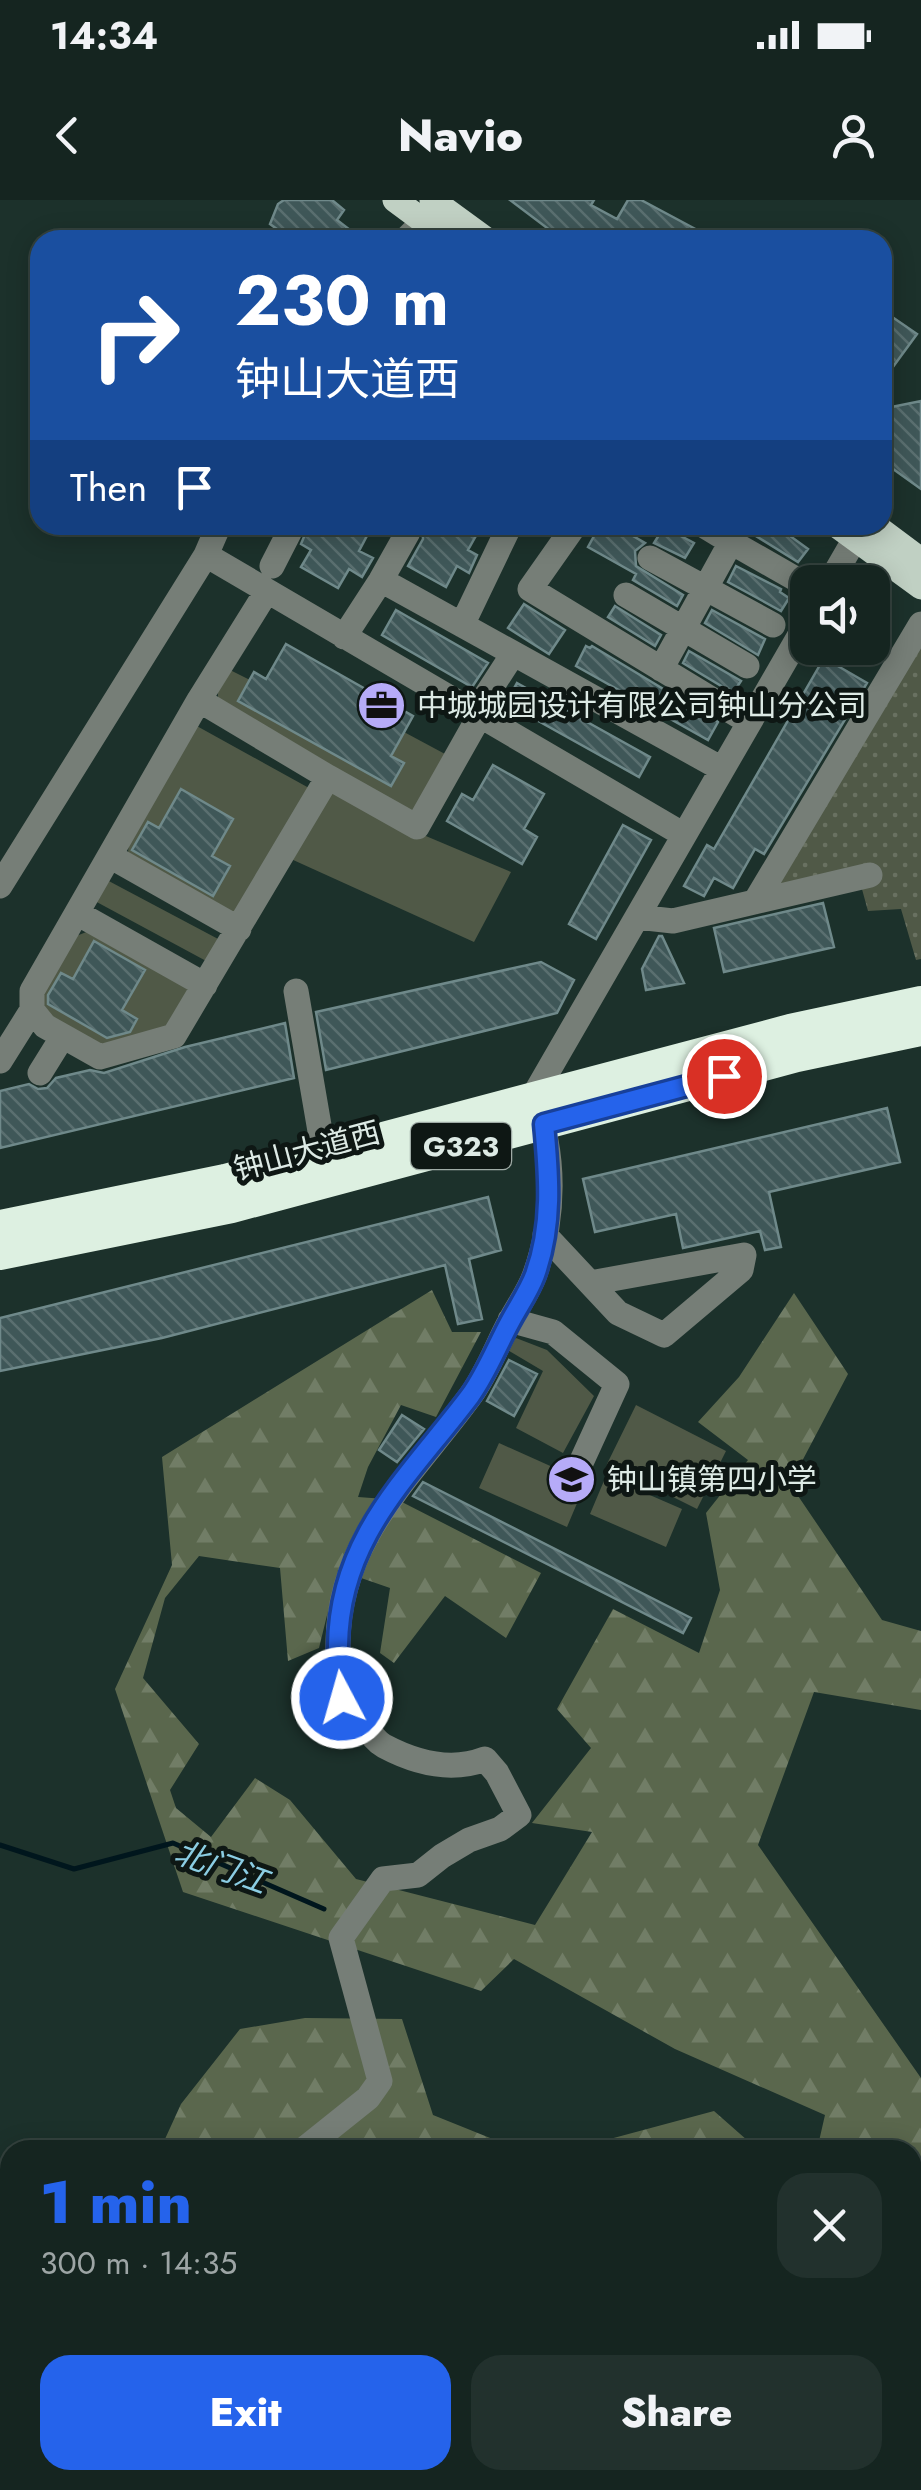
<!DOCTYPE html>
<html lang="en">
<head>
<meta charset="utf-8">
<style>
	body { margin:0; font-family:Jost,"Noto Sans SC",sans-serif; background:#22312d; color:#f1f3f6; height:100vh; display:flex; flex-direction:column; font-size:38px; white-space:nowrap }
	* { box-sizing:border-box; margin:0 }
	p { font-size:32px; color:#9da5a5 }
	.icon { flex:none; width:55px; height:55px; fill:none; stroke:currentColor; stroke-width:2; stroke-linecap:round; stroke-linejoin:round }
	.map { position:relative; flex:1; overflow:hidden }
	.drawer { position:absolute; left:0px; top:1940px; width:922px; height:350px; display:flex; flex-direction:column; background:#152520; border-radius:30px 30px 0 0; box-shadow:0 5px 25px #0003,0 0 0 2px #34423e }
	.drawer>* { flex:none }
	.top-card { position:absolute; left:30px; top:30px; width:862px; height:305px; border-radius:30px; box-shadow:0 5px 25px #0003,0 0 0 2px #34423e; background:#1a4fa0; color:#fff; overflow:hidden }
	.buttons { position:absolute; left:790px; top:365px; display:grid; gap:20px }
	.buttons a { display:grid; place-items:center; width:100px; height:100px; border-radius:20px; background:#152520; box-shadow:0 5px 25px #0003,0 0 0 2px #34423e; font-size:50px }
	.pin { position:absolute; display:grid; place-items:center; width:85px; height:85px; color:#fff; margin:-42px; border:5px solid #fff; border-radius:50%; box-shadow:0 2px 10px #0007 }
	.me { position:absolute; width:110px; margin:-55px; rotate:354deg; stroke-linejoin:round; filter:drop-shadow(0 0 8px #0008) }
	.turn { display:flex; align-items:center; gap:35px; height:210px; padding:0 40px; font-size:45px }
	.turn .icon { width:130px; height:130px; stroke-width:2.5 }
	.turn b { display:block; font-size:70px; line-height:85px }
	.then { display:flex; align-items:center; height:95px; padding:0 40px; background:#0003; gap:20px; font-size:38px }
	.round { display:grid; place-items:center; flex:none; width:105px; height:105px; border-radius:30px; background:#22312d }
	.summary { display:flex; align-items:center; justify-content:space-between; height:170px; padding:0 40px }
	h1 { font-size:60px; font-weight:800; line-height:75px; color:#2563eb }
	.action { display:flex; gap:20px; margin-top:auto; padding:20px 40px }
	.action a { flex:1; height:115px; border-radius:30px; background:#2563eb; color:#fff; font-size:40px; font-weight:800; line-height:115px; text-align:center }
	.action a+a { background:#22312d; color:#f1f3f6 }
	.status { display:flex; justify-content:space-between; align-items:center; height:70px; padding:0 50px; background:#152520; direction:ltr }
	.status svg { height:28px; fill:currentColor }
	header { display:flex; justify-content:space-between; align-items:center; height:130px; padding:0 40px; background:#152520; font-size:45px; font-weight:800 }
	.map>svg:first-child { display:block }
</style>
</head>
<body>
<div class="status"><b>14:34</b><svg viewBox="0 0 49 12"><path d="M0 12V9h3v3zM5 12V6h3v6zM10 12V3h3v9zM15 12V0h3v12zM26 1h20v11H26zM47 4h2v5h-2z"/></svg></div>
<header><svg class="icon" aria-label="back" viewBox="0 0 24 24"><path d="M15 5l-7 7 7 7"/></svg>Navio<svg class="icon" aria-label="person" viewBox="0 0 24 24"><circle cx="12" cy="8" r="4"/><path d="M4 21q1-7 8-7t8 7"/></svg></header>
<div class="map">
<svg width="921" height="2290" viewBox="0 0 921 2290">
	<defs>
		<pattern id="forest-firs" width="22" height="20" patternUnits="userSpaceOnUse" patternTransform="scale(2.5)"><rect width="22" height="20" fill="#5a674d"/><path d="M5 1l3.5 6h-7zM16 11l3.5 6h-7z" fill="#717d66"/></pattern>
		<pattern id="park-dots" width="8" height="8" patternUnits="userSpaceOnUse" patternTransform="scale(2.5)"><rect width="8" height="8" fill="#505947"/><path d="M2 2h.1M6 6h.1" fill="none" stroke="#697161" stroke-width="1.8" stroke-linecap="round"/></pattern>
		<pattern id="building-back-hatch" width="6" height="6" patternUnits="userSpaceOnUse" patternTransform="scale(2.5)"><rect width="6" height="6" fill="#3f5758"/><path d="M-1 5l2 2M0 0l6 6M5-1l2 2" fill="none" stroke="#5a6f70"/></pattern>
	</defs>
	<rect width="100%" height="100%" fill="#1c312b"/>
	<path fill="#505947" d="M230,470L250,480L391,586L404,563L382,551L404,532L445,554L413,615L218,502V486Z
		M195,525L309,588L234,717L128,653L129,639Z
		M332,584L414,631L511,672L474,742L291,659Z
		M105,679L220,740L208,762L93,700Z
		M89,731L196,790L170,834L102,852L45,816L37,797L71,738Z
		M516,1138L547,1150L594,1196L563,1253L516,1228L543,1171L504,1148Z
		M636,1205L726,1251L697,1309L607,1264Z
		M499,1243L586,1282L567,1327L479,1288Z
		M606,1276L682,1309L666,1347L590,1314Z"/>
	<path fill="url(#forest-firs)" d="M432,1090L452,1132H481L436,1217L401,1205L368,1267L358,1297L398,1300L541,1373L506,1438L445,1396L394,1463L380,1453L390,1388L338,1370L319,1448L288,1461L280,1368L199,1356L165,1398L143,1478L199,1544L170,1590L176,1608L211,1637L255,1578L290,1600L356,1679L535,1725L592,1632L532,1623L591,1548L557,1509L613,1409L699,1453L720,1390L706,1313L748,1260L698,1222L739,1177L794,1093L848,1174L790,1284L882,1420L921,1431V1510L814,1492L758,1645L921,1878V2290H881L880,2280H912V1950H817L825,1915L675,1849L514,1759L481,1791L183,1692L115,1489L172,1365L162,1257Z
		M305,1818L402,1819L433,1915L520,1950H160L181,1904L240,1829Z
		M714,1911L756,1948L569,1950Z
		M153,2280H561L562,2290H153Z"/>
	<path fill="url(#park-dots)" d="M921,439V759L916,760L901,709L868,711L857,671L775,692Z"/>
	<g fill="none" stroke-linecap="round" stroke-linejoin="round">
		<path stroke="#00161d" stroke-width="5" d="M0,1645L74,1669L173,1643L324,1709"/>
	</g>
	<path fill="url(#building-back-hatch)" stroke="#6f898a" stroke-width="2.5" d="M284,0H332L344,10L337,20L363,40H273L281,32L270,24L278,4Z
		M510,0H594L591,5L617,19L628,0H641L716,40H563Z
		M882,110L917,134L882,182Z
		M921,201V289L882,261V215L887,208Z
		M309,325H361L370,330L359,351L373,358L362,377L349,369L338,388L301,367L311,350L301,344Z
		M422,325H482L468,350L477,355L469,373L457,366L446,387L408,366L423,339Z
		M591,325H614L645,343L635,351L636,366L683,395L677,406L633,380L636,374L588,347L594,336L589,333Z
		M738,325H775L808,349L798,362Z
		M664,327L694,343L685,358L654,343Z
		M736,366L781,389L780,392L789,398L781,411L728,382Z
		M524,404L565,430L549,454L508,428Z
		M615,406L661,435L655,446L608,417Z
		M396,410L488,463L472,487L382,435Z
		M712,410L765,439L758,455L705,423Z
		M286,444L413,516L391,556L404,563L391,586L238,501L254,472L266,479Z
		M586,446L590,448L592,446L718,522L708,540L576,466Z
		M689,451L741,481L733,493L683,463Z
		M824,458L867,483L764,654L755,649L733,688L714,678L704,696L684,686L707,645L714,649Z
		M517,483L650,557L639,577L506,503Z
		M493,565L544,594L524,629L537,637L522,664L447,621L462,594L473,600Z
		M181,589L233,619L212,656L230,666L213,696L132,650L148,622L159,628Z
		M623,625L651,640L596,739L569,724Z
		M823,703L834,747L724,772L714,728Z
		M659,736H662L684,783L646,790L642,769Z
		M94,741L145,770L122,810L137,819L130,832L107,838L48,804V795L61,773L73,779Z
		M541,762L574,780L557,813L326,870L316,812Z
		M285,823L294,878L0,948V891L29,884L38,889L47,888L56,878L90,870L104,873L185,847Z
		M887,908L900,962L769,992L781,1047L765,1050L760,1031L683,1048L676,1014L595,1032L583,979Z
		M488,997L501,1050L469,1059L482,1119L458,1124L445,1065L162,1138L0,1171V1118Z
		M509,1160L537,1174L514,1216L487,1201Z
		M402,1215L424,1229L397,1262L379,1250Z
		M423,1282L691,1418L683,1433L413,1296Z"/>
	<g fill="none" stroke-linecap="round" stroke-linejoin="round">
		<path stroke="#767e77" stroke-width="25" d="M405,40L436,9
			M396,325L408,332L381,380L722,569
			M575,325L530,389L749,522
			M703,325L731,342
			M206,355L684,635
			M650,358L773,425
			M272,366L293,325
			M830,382L863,325
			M626,395L747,466
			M462,425L510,325
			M344,437L381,380
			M661,469L731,342L808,386
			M199,500L328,577L174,836L100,857L45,826L32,810V791L199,500L267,391
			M474,514L513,454
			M328,577L417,627L479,517
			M110,656L239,729
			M0,686L206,355L219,325
			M755,702L921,424
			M77,713L205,785
			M637,717L673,721L870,675
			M296,791L327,972
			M0,861L32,810
			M40,873L63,836
			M545,1035L618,1113L664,1135L741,1070L744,1055L590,1083
			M510,1120L553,1132L617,1184L579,1267
			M303,1950L368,1898L380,1881L341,1738L383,1679L418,1675L442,1656L469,1640L500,1629L519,1615L497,1573L485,1559C451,1572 416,1563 384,1546C373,1540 368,1528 360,1518C334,1486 337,1482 338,1442C339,1337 414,1274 471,1195C487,1173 497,1145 510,1121C518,1106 529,1091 535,1074C555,1018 556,952 533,897L808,421
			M201,2280L202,2290"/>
		<path stroke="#c0d0c3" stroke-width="25" d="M395,0L449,40
			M432,0L487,40
			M836,325L921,387
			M874,325L921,360"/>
		<path stroke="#ddf0e1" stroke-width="30" d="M0,1025L225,979L790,829L921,801
			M0,1055L232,1008L797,857L921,831"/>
	</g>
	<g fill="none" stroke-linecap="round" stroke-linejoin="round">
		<defs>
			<path id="route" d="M342,1498C337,1480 337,1464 338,1446C339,1337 409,1277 470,1196C486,1174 497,1146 510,1122C518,1107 529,1091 535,1075C553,1025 549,976 544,924L724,876"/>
		</defs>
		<use href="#route" stroke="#184099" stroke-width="25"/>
		<use href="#route" stroke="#2563eb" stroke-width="18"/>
	</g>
	<defs>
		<symbol id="office-disc" viewBox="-11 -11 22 22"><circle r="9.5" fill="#b6abf8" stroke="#0e1714"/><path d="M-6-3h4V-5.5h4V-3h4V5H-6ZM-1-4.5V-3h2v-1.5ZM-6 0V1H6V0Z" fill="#111"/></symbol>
		<symbol id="school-disc" viewBox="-11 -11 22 22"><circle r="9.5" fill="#b6abf8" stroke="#0e1714"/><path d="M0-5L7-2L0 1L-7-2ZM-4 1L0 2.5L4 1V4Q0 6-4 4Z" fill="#111"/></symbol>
	</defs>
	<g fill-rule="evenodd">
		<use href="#office-disc" x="354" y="478" width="55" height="55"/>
		<use href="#school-disc" x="544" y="1252" width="55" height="55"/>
	</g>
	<g text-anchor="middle" stroke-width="10" stroke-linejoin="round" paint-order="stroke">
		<rect fill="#0e1714" stroke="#9faba6" stroke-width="2.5" x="411" y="923" width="100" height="46" rx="8"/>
		<g font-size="28" font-weight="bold" fill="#ddeae5">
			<text x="461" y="956">G323</text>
		</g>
		<g font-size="30" fill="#ddeae5" stroke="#0e1714" text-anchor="start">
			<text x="417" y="516">中城城园设计有限公司钟山分公司</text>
			<text x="607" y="1290">钟山镇第四小学</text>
		</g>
		<g font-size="30" fill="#ddeae5" stroke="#0e1714">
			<text transform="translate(307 951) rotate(-15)" y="10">钟山大道西</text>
		</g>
		<g font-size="32" font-style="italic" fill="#8bcde3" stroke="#0e1714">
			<text transform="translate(221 1667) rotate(20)" y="11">北门江</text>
		</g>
	</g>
</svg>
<div class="buttons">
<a><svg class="icon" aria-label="sound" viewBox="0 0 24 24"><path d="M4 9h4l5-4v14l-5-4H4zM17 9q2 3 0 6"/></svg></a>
</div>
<div class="pin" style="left:724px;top:876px;background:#d93025"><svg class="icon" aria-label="arrive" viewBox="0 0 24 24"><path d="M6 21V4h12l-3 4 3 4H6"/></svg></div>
<svg class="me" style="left:342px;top:1498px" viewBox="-20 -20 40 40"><circle r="17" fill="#2563eb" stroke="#fff" stroke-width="3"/><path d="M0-11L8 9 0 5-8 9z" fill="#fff"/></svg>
<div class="top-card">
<div class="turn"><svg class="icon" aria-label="right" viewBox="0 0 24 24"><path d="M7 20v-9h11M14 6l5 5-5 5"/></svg><div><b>230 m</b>钟山大道西</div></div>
<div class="then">Then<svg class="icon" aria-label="arrive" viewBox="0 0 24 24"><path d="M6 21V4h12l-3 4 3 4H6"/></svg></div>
</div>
<section class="drawer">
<div class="summary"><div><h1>1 min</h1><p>300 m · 14:35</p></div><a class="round"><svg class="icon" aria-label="close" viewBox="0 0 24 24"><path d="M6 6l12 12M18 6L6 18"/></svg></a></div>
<div class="action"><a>Exit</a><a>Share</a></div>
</section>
</div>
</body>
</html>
